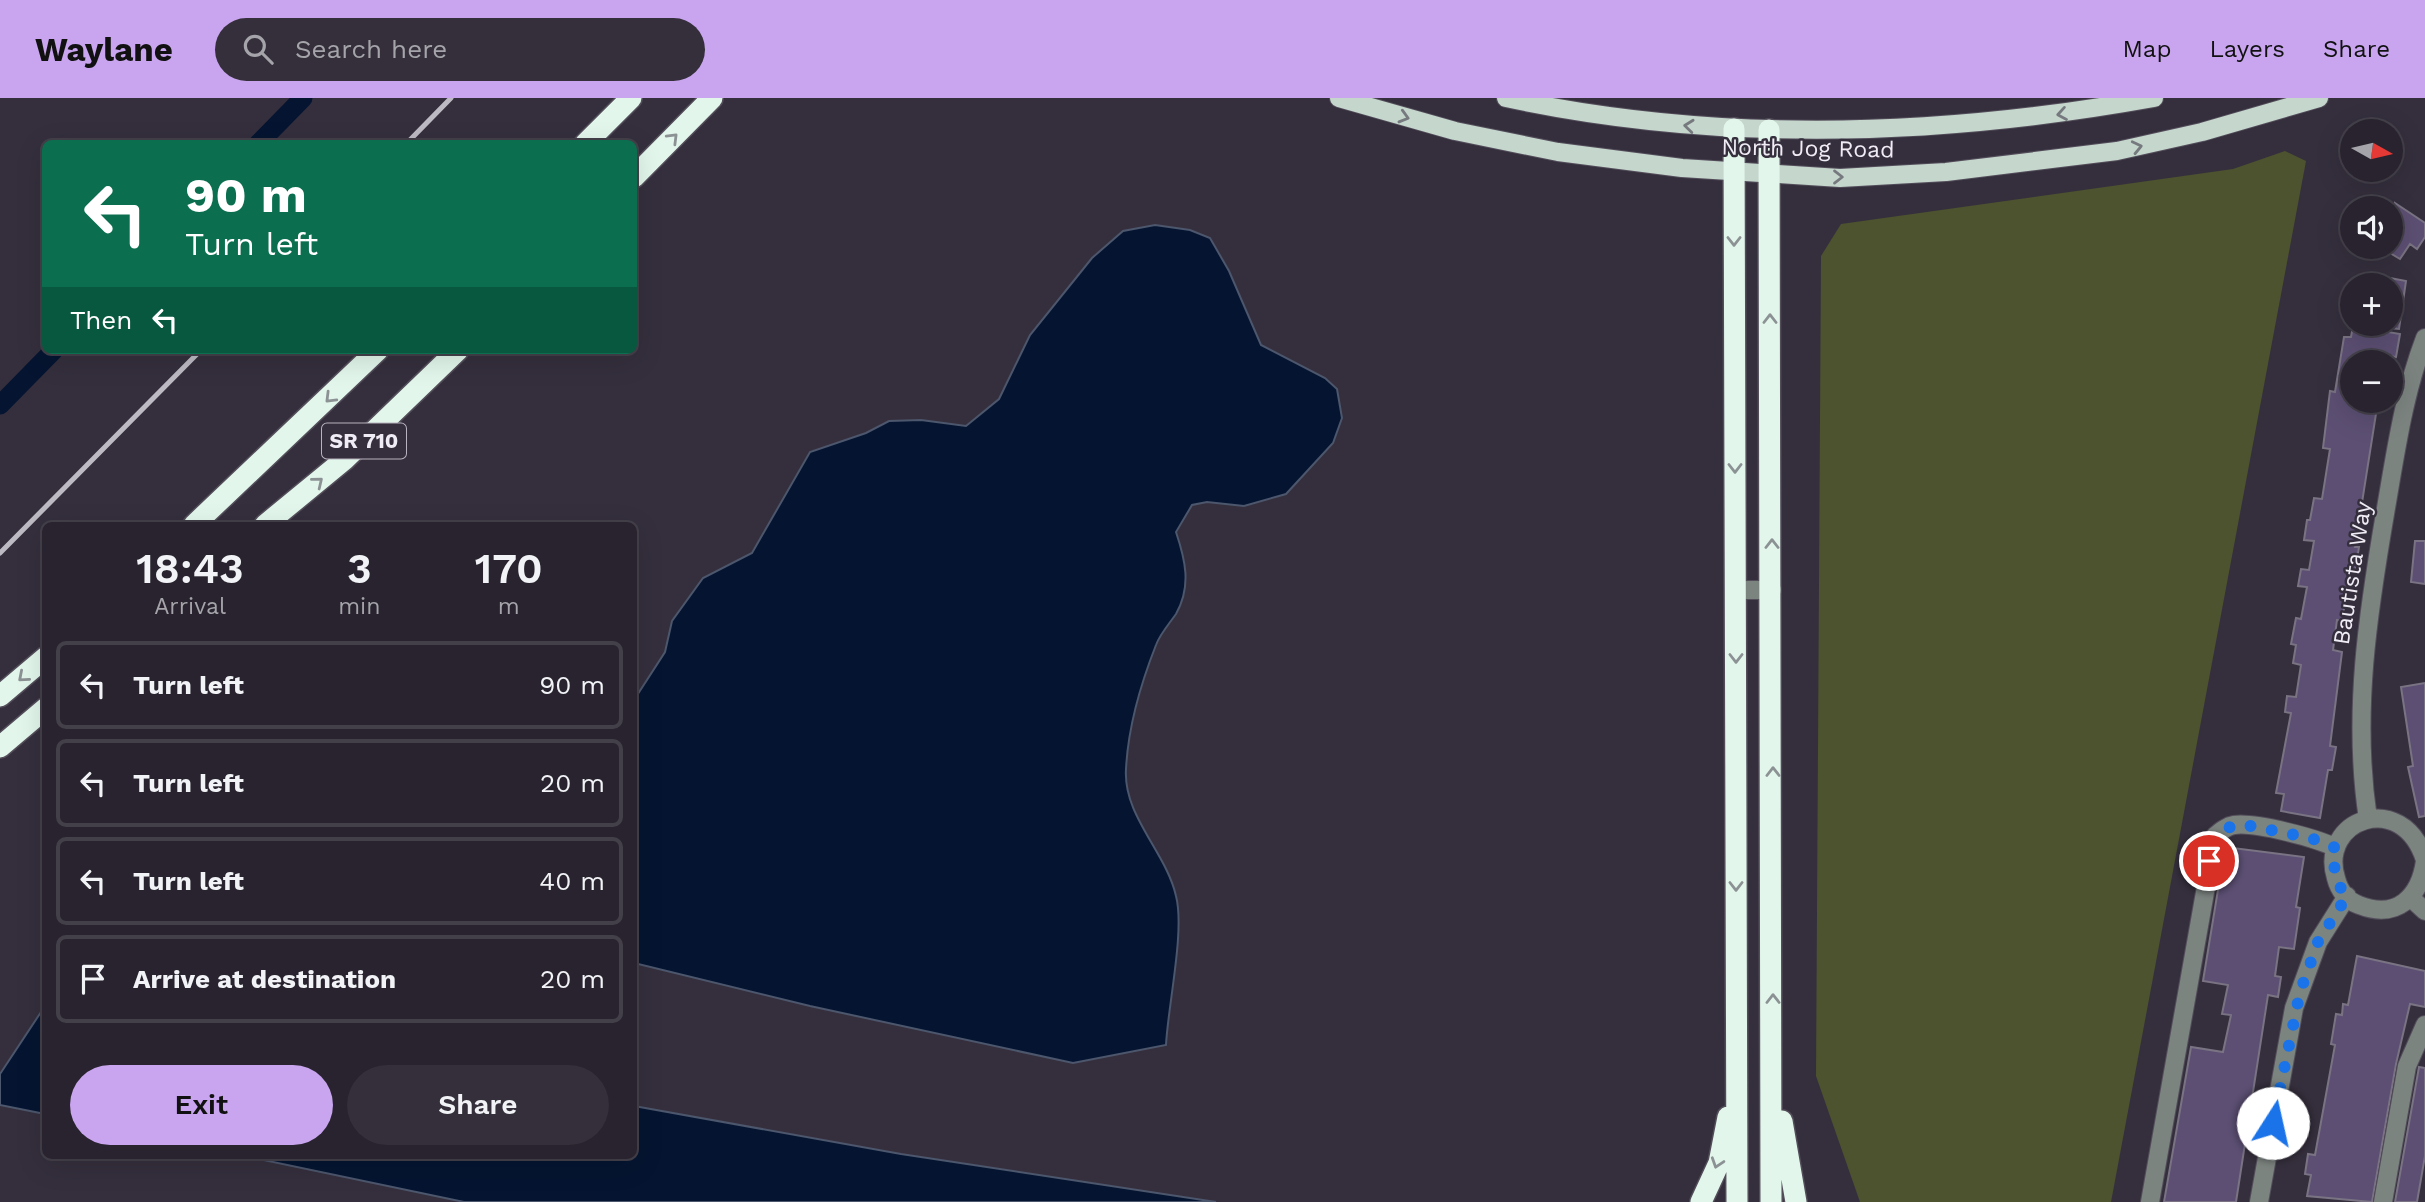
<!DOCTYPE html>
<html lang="en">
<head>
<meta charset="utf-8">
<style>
	body { margin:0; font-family:"Work Sans",sans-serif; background:#342f3a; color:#f1f3f6; height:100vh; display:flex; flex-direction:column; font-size:26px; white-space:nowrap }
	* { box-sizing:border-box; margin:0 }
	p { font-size:23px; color:#a5a4aa }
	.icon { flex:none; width:38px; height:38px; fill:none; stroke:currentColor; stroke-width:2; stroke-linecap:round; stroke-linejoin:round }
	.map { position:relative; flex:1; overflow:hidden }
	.sheet { position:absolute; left:42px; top:424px; width:595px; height:637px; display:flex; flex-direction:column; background:#28232e; border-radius:10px; box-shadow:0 7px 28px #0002,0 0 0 2px #44404a }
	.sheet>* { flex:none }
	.hud { position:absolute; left:42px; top:42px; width:595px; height:214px; border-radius:10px; box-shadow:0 7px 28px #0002,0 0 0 2px #44404a; background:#0b6e4f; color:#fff; overflow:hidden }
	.needle { width:46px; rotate:98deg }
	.controls { position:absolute; left:2340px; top:21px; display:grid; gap:14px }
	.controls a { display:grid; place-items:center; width:63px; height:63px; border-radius:50%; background:#28232e; box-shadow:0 7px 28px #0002,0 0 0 2px #44404a; font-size:35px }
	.pin { position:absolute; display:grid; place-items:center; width:60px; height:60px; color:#fff; margin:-30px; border:4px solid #fff; border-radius:50%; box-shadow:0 2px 7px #0007 }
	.me { position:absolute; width:77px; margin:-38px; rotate:10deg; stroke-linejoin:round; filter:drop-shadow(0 0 5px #0008) }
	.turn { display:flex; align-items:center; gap:24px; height:147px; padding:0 28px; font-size:32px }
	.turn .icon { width:91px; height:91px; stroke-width:2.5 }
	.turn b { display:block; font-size:49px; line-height:60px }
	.then { display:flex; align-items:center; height:66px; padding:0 28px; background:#0003; gap:14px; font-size:26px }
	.eta { display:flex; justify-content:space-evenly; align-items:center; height:119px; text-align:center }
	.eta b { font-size:42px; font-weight:600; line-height:49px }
	.action { display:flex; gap:14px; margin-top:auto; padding:14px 28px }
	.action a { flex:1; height:80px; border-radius:42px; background:#c8a5ee; color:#111; font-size:28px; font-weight:600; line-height:80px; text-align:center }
	.action a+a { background:#342f3a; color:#f1f3f6 }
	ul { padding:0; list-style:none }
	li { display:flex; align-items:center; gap:21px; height:88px; margin:0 14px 10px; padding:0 14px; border:4px solid #44404a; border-radius:10px }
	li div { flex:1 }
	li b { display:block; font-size:26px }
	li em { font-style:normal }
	header { display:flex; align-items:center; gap:42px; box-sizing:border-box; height:98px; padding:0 35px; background:#c8a5ee; color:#111 }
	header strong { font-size:33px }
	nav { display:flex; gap:38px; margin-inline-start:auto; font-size:24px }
	.search { width:490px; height:63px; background:#342f3a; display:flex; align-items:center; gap:18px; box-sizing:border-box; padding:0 24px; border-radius:38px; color:#a5a4aa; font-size:26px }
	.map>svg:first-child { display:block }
</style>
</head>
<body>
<header>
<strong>Waylane</strong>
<div class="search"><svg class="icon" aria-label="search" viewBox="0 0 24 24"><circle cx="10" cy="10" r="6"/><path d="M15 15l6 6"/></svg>Search here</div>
<nav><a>Map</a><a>Layers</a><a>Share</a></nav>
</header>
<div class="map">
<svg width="2425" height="1104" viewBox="0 0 2425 1104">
	<rect width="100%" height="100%" fill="#352f3d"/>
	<path fill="#4d532f" d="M2285,53L2306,63L2111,1104H1860L1816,978L1821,158L1841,126L2233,71Z"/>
	<path fill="#051531" stroke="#4c566c" stroke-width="2" d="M1155,127L1190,132L1210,140L1229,173L1261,247L1325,280L1337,291L1342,320L1333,345L1286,396L1244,408L1207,404L1192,407L1176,434C1185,461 1192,488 1176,516C1169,526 1160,536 1156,547C1141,585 1128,631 1126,671C1123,718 1166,754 1176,798C1185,833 1168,907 1166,947L1073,965L810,908L634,865V602L665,554L672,523L703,480L752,455L810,354L866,335L889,323L921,322L966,328L999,301L1030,237L1092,160L1123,133Z
		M45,908V1016L0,1007V976Z
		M634,1008L901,1056L1216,1104H464L240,1057H634Z"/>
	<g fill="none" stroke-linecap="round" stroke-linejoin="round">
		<path stroke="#051531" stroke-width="19" d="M258,46L303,0
			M0,307L54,252"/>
	</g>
	<path fill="#5c4f73" stroke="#797383" stroke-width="2" d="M2395,105L2425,125V139L2417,151L2410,146L2400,161L2390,155V114L2395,117Z
		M2390,180L2406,183L2399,231L2390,230Z
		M2353,228L2400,236L2396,259L2389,258L2388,264H2352V303H2378L2355,449H2359L2355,474L2350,473L2342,523L2337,522L2333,552L2342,554L2330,648L2336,649L2332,672H2328L2320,720L2281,713L2284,696L2276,695L2291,615L2285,614L2287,598L2296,599L2301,567L2293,565L2296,547L2291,546L2296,520L2301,521L2307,489L2298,488L2301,471L2309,472L2314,443L2304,442L2307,422H2310L2314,400L2322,401L2330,351L2323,350L2330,293L2335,294L2344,239H2351Z
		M2415,443H2425V486L2411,484Z
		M2425,585V718L2419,719L2408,669L2413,668L2401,589Z
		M2225,749L2304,759L2296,809L2300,810L2294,851L2279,849L2275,878L2281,879L2278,899L2268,897L2236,1104H2164L2191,949L2223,954L2231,917L2222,916L2228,887L2203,883Z
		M2357,858L2425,873V909L2410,906L2396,966L2372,1104L2307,1098L2311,1077L2305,1076L2308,1056L2315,1057L2335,947L2331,946L2336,916L2342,917L2343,906L2348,907Z
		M2419,969L2425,970V1058L2417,1104H2395Z"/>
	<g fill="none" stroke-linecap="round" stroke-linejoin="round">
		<defs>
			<path id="minor" d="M1736,492H1772
				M2368,721C2352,616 2368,514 2386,410C2396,352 2404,295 2425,240
				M2425,762C2402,690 2318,722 2336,780C2339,792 2347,803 2359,807C2397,822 2420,799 2425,763
				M2411,800L2425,813
				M2150,1104L2215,738C2221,733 2227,728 2234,727C2255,724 2317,740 2336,750
				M2259,1104L2294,910L2318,844L2347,798
				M2383,1104L2407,968L2425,927"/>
			<path id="major" d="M1339,0L1455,33L1558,54L1682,70L1840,80L1946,74L2117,53L2202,34L2319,0
				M1506,0C1721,46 1938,39 2154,0"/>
			<path id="highway" d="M1734,31L1737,1104
				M1769,32L1771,1104
				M585,46L631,0
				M634,79L712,0
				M194,427L378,252
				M265,427L344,362L458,252
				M0,598L46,559
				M0,649L46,610
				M1782,1023L1796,1104
				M1701,1104L1719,1065L1728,1019"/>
		</defs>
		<use href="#minor" stroke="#534d5a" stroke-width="20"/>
		<use href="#major" stroke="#534d5a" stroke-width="20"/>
		<use href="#highway" stroke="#534d5a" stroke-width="24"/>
		<use href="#minor" stroke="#7c8480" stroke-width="18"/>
		<use href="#major" stroke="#c5d6cd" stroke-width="18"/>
		<use href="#highway" stroke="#e2f6eb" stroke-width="21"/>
		<path stroke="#bebac4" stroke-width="5" d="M406,46L451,0
			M0,455L201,252"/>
	</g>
	<defs><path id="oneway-chevron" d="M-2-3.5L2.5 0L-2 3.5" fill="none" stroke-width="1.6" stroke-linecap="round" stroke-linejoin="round" transform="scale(1.75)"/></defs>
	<g stroke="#767a7e">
		<use href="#oneway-chevron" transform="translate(2062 16) rotate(170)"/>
		<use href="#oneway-chevron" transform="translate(1404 19) rotate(16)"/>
		<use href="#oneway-chevron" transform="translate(1689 28) rotate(-174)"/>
		<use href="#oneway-chevron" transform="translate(2137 49) rotate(-13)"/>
		<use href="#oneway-chevron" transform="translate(1838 79)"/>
	</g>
	<g stroke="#8c9294">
		<use href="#oneway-chevron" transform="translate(673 40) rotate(-45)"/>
		<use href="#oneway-chevron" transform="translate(1734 143) rotate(90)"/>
		<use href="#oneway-chevron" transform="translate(1770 221) rotate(-90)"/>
		<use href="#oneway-chevron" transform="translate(330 300) rotate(135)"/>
		<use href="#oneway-chevron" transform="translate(1735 370) rotate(90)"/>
		<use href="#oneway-chevron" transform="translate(318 384) rotate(-39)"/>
		<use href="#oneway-chevron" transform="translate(1772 446) rotate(-90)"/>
		<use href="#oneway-chevron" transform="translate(1736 560) rotate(90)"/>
		<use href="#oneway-chevron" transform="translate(23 579) rotate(139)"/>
		<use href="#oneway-chevron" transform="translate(1773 674) rotate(-90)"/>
		<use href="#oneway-chevron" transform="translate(1736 788) rotate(90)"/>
		<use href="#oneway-chevron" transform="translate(1773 901) rotate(-90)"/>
		<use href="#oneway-chevron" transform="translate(1717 1065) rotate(108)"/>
	</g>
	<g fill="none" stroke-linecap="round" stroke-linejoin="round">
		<path stroke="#1a73e8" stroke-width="12" stroke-dasharray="0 21.6" d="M2209,763L2215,737L2234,727H2245L2311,740L2336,750C2333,769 2333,783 2347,798L2318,844L2300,894L2273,1025"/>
	</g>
	<g text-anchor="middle" stroke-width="5" stroke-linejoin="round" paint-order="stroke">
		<rect fill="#352f3d" stroke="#b8b3be" stroke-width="2" x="322" y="325.5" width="84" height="35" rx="5"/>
		<g font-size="21" font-weight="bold" fill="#f0ecf5">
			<text x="364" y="350">SR 710</text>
		</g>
		<g font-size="23" fill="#f0ecf5" stroke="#352f3d">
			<text transform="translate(1808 50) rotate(1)" y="8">North Jog Road</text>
			<text transform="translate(2352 475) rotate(-81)" y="8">Bautista Way</text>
		</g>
	</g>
</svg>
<div class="controls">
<a><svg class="needle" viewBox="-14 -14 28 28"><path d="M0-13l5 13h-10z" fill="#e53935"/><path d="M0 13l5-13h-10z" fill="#a5a4aa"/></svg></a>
<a><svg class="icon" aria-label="sound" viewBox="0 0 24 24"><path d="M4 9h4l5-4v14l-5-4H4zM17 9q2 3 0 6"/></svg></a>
<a>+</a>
<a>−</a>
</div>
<div class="pin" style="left:2209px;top:763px;background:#d93025"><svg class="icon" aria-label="arrive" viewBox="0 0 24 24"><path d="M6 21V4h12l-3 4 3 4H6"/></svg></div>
<svg class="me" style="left:2273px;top:1025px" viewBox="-20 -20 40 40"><circle r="19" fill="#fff"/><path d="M0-13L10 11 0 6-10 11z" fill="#1a73e8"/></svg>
<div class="hud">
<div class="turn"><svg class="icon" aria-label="left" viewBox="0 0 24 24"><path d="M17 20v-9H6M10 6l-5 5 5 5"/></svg><div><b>90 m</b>Turn left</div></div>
<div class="then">Then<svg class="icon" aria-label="left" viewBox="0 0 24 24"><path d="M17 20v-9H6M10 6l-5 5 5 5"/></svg></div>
</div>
<section class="sheet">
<div class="eta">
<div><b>18:43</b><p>Arrival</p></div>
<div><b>3</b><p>min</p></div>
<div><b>170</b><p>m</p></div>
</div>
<ul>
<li><svg class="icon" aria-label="left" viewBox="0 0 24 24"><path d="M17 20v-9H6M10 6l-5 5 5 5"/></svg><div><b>Turn left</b></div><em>90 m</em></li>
<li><svg class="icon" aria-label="left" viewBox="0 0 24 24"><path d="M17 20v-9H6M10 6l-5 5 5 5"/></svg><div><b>Turn left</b></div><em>20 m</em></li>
<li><svg class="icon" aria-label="left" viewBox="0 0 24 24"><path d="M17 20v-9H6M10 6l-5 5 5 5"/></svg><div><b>Turn left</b></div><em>40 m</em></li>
<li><svg class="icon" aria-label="arrive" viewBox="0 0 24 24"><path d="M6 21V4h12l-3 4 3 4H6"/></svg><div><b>Arrive at destination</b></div><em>20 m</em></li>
</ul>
<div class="action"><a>Exit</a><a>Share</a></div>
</section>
</div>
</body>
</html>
